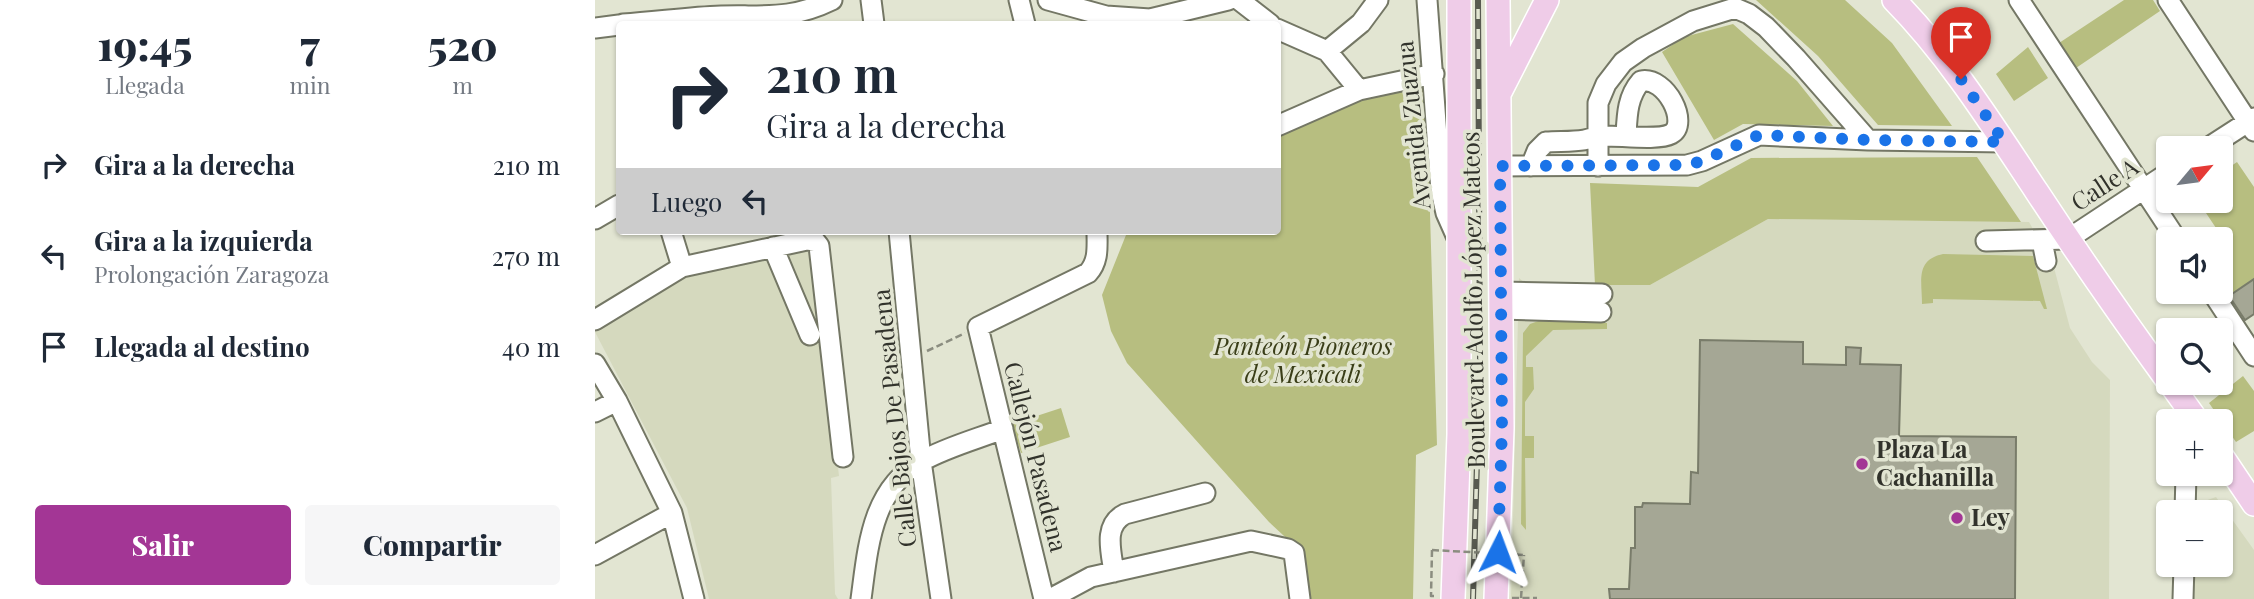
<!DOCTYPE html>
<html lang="es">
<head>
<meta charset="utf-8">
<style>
	body { margin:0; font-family:"Playfair Display",serif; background:#f6f6f7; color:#1f2937; height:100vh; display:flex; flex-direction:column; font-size:26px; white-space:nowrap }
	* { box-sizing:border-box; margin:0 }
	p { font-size:23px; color:#747a83 }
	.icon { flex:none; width:38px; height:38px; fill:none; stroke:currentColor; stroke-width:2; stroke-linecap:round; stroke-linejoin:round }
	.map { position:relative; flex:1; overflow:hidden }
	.panel { display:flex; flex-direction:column; background:#fff; width:595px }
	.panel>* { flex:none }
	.top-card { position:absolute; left:21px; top:21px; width:665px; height:214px; border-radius:7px; box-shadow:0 2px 5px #0004; background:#fff; color:#1f2937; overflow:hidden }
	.needle { width:46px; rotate:61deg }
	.buttons { position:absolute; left:1561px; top:136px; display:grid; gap:14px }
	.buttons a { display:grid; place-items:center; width:77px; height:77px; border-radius:7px; background:#fff; box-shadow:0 2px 5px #0004; font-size:35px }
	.pin { position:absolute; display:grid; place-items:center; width:60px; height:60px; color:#fff; margin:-72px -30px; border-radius:50% 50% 50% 0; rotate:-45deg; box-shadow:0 0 7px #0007 }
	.pin .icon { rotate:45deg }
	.me { position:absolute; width:77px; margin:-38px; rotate:3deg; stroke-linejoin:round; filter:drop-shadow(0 0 5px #0008) }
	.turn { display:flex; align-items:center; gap:24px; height:147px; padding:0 35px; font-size:32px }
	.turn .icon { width:91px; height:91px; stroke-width:2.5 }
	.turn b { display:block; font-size:49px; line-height:60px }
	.then { display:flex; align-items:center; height:66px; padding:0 35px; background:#0003; gap:14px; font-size:26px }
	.eta { display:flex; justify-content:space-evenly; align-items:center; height:119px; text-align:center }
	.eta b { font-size:42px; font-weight:800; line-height:49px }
	.cta { display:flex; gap:14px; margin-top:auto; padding:14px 35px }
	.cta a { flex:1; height:80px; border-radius:7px; background:#a33695; color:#fff; font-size:28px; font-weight:800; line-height:80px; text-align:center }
	.cta a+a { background:#f6f6f7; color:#1f2937 }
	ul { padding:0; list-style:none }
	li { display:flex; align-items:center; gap:21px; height:91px; padding:0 35px }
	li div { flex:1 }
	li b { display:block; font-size:26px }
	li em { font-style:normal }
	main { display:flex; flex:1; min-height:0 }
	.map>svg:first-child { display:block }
</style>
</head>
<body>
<main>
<section class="panel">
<div class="eta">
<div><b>19:45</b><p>Llegada</p></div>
<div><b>7</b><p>min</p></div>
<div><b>520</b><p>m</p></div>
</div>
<ul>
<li><svg class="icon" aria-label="right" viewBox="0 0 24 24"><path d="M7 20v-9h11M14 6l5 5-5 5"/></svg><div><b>Gira a la derecha</b></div><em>210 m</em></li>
<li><svg class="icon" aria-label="left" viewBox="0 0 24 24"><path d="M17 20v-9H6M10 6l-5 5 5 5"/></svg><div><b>Gira a la izquierda</b><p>Prolongación Zaragoza</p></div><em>270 m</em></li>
<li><svg class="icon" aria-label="arrive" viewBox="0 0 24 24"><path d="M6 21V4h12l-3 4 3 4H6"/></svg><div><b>Llegada al destino</b></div><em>40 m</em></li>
</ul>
<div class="cta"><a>Salir</a><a>Compartir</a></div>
</section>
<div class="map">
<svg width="1659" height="599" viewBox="0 0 1659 599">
	<rect width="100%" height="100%" fill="#e2e5d2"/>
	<path fill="#d5d9be" d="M1173,219L1434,222L1458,264L1475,328L1497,362L1515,380L1514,599H916L924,278L931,284L1055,285Z
		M218,247L244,476L236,478L240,594L243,599H114L92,508L0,332L89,278Z
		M1621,497L1659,550V599H1599L1600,565H1626V513H1601V504Z"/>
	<path fill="#b7be80" d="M1161,0H1250L1297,43L1357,126L1283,125L1223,56Z
		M1529,0H1558L1565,11L1481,68L1464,43Z
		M1138,24L1202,81L1238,126L1148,124L1119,140L1067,52L1089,37Z
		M1433,47L1453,78L1419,101L1401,74Z
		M826,81L830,86L832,114L842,445L821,455L818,599H709L702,548L674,522L532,363L516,331L507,295L531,235L530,231H682L683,130L764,94Z
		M1382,157L1426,222L1173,219L1055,285H1000L995,183L1103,187L1156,158Z
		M1642,162L1659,187V279L1632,297L1626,288V240H1610L1623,231L1603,201H1626V173Z
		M1348,254L1438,256L1452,309H1449L1445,301L1338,299V303L1327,304C1327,281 1320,260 1348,254Z
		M949,319L1012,323V329L958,330L931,356V367H938L939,389L930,402V436H939V458H930L931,530L926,524L928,333L935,324Z
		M1648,376L1659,391V431L1641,442L1614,403Z
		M466,408L475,437L426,453L417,424Z"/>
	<path fill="#a5a795" stroke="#797c6a" stroke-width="2" d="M1659,279V314L1650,320L1634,296Z
		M1105,340L1208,342V364L1251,365V347L1266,348L1265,364L1306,365L1304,436L1421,437L1420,599H1015L1014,589H1034L1036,548H1040V507H1047L1048,503L1095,504L1096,472L1103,473Z"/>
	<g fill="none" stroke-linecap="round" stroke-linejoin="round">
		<defs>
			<path id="minor" d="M276,0L279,24
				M424,0L430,24
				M453,0L511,16L555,19L633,0
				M644,0L675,24
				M832,0L846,191L851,213L863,240
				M1424,0L1582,240
				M1573,0L1659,131
				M28,24C61,22 94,17 126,16C170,15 196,20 237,0
				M0,28L24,25
				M682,29L732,51L764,90
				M732,51L766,23L783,0
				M682,126L764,90L839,74
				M1611,149L1659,118
				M905,166L1092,165L1107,161L1164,135L1273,140L1409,142
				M936,166L942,151L951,142C963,141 977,142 989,140C995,139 1000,137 1005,136C1022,135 1063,141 1076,134C1095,124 1071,76 1046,81C1032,97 1032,116 1031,136
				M1003,166V103L1011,84L1028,62L1048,48L1098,21L1140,8L1154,14L1171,27L1201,58L1273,140
				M0,219L24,205
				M76,231L87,267
				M304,231L326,461L346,599
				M1391,241L1473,239L1573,173
				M1447,241L1451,261
				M178,247L215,335
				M906,292L1007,294
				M1617,292L1659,356
				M906,309L1006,312
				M0,320L87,267L212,240L220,241L224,246L248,457
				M0,364L22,401L77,513L99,599
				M0,412L22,401
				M1590,513L1591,474
				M0,555L77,513
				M519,572C516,551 508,525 530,514L610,493
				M266,599C273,548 276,489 327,461C352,447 382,439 408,429
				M449,599L383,327L493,273C504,261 502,247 502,231
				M455,599L496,577L656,541L693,549L699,553L705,599
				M1588,599L1589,565"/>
			<path id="major" d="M1299,0C1355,57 1398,126 1442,192C1484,256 1528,319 1573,381
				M904,94L952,0
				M1575,383L1603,422
				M1626,455L1659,504
				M858,599L864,434V0
				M901,599L907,428L903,0"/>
		</defs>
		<use href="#minor" stroke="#747765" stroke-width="23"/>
		<use href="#major" stroke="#fff" stroke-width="26"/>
		<path stroke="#8b8d80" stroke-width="2.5" stroke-dasharray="7 3.5" stroke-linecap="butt" d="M332,351L370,333
			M837,550L836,596H840
			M917,598H942
			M926,598L929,555"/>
		<use href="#minor" stroke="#fff" stroke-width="19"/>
		<use href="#major" stroke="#efcce8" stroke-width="23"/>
		<defs>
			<path id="rail" d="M878,599L885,358L883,0"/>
		</defs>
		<use href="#rail" stroke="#585a50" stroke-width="6"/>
		<use href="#rail" stroke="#e2e5d2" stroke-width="3.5" stroke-dasharray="10" stroke-linecap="butt"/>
		<path stroke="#8b8d80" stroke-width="2.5" stroke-dasharray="7 3.5" stroke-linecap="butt" d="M837,550L929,555"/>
	</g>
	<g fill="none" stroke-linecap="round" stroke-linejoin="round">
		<path stroke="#1a73e8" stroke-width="12" stroke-dasharray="0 21.6" d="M903,552L907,428L905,166L1092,165L1107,161L1164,135L1273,140L1409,142L1366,79"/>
	</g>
	<g fill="#a33695" stroke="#e2e5d2" stroke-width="2.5">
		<circle cx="1267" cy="464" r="7"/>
		<circle cx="1362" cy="518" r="7"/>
	</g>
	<g text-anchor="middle" stroke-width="7" stroke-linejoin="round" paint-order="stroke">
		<g font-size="24" fill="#31322b" stroke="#e2e5d2">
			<text transform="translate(819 125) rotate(-96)" y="8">Avenida Zuazua</text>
			<text transform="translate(1510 185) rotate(-33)" y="8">Calle A</text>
			<text transform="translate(879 300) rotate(-91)" y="8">Boulevard Adolfo López Mateos</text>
			<text transform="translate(300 418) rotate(-96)" y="8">Calle Bajos De Pasadena</text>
			<text transform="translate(440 457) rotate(76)" y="8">Callejón Pasadena</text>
		</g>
		<g font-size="24" font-style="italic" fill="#3a3e18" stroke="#e2e5d2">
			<text x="708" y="355">Panteón Pioneros<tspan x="708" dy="28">de Mexicali</tspan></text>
		</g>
		<g font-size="24" font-weight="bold" fill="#31322b" stroke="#e2e5d2" text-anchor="start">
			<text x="1281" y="458">Plaza La<tspan x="1281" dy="28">Cachanilla</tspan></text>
			<text x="1376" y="526">Ley</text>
		</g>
	</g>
</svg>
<div class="buttons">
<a><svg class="needle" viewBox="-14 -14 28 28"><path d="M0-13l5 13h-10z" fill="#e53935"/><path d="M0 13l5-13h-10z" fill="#747a83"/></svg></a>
<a><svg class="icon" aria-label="sound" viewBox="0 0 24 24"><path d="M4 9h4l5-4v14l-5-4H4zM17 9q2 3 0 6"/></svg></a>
<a><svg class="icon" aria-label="search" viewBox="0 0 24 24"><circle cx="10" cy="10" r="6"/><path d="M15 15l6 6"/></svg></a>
<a>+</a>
<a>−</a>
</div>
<div class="pin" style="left:1366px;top:79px;background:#d93025"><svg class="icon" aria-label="arrive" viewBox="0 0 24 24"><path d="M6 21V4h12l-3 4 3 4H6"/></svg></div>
<svg class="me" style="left:903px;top:552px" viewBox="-20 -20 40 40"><path d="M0-17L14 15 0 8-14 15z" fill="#1a73e8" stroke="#fff" stroke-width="4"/></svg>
<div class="top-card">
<div class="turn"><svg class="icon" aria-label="right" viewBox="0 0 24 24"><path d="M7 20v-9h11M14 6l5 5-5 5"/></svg><div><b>210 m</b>Gira a la derecha</div></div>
<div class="then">Luego<svg class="icon" aria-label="left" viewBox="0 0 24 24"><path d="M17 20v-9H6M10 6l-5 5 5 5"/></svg></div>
</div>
</div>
</main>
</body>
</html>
